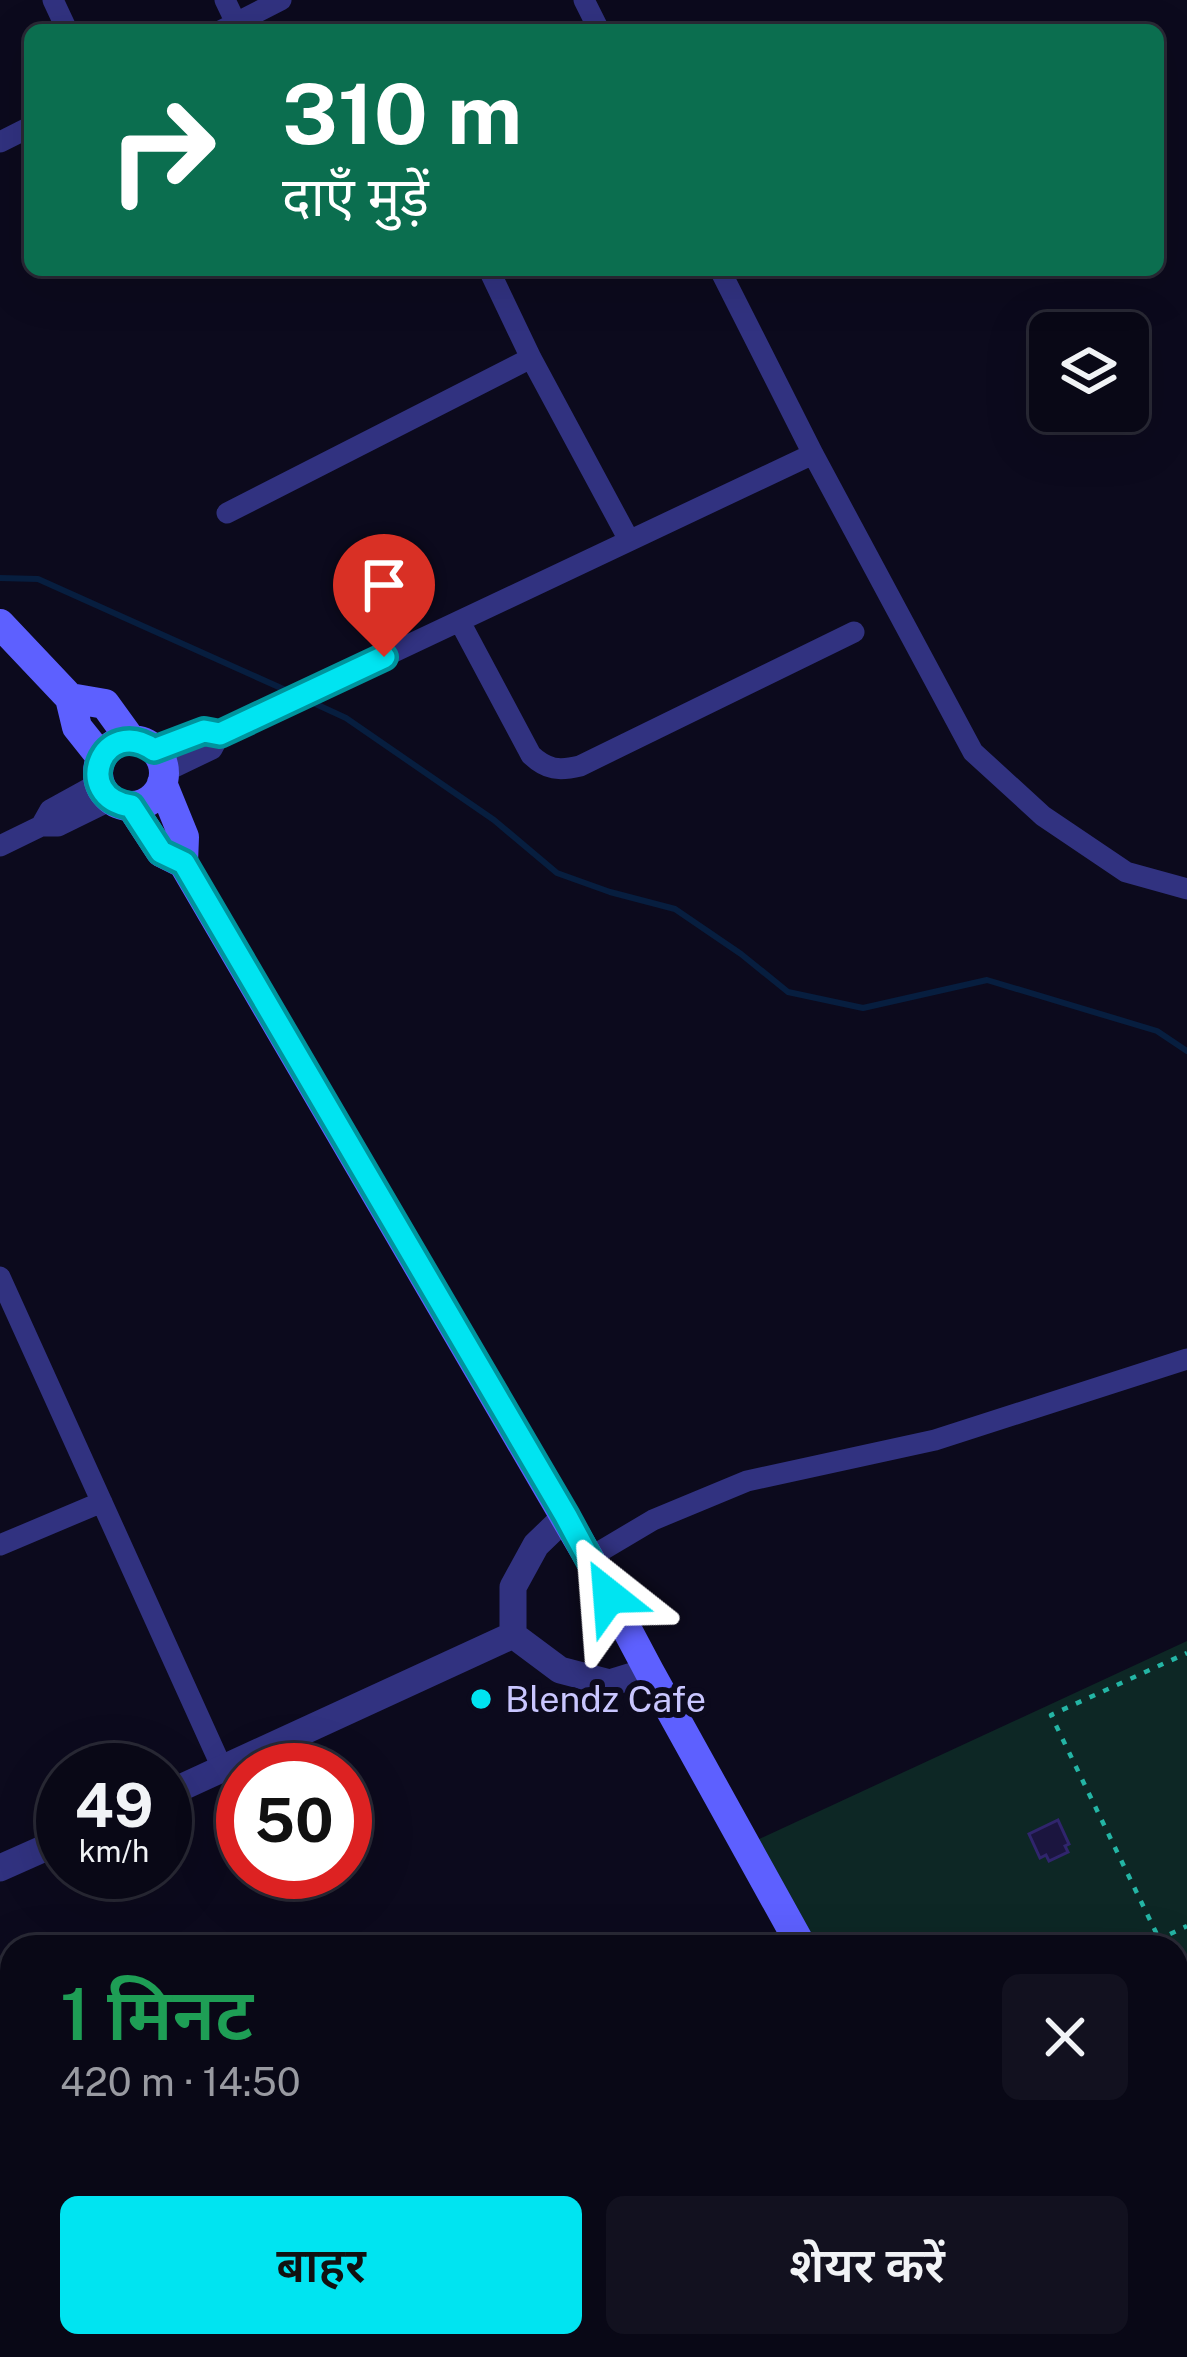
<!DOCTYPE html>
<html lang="hi">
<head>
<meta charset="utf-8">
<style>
	body { margin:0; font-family:"Public Sans","Noto Sans Devanagari",sans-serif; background:#12111f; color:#f1f3f6; height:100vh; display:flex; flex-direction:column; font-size:45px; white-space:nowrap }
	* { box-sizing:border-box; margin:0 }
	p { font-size:39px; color:#999aa1 }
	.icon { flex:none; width:66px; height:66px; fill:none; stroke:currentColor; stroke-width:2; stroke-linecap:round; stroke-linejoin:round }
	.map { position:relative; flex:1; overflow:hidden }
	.panel { position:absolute; left:0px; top:1935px; width:1188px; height:423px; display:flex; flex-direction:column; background:#090816; border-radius:36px 36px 0 0; box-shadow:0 12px 48px #0002,0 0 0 3px #292935 }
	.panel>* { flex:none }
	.banner { position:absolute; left:24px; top:24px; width:1140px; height:252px; border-radius:18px; box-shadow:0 12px 48px #0002,0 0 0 3px #292935; background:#0b6e4f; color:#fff; overflow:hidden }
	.tools { position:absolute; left:1029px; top:312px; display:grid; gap:24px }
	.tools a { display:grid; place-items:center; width:120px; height:120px; border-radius:18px; background:#090816; box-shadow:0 12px 48px #0002,0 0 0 3px #292935; font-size:60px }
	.speed { position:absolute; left:36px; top:1743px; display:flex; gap:24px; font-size:60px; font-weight:700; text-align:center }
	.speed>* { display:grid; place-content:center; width:156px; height:156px; border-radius:50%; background:#090816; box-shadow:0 12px 48px #0002,0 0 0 3px #292935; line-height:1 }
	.speed small { font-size:30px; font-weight:400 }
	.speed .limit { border:18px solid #d22; background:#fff; color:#111 }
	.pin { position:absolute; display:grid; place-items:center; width:102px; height:102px; color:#fff; margin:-123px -51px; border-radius:50% 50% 50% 0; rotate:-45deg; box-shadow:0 0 12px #0007 }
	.pin .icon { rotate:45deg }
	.me { position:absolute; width:132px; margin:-66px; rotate:332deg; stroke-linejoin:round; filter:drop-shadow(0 0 9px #0008) }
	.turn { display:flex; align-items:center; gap:42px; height:252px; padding:0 60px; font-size:54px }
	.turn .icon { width:156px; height:156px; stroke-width:2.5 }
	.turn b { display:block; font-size:84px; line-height:102px }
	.round { display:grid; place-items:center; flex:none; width:126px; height:126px; border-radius:18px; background:#12111f }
	.summary { display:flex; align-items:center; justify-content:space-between; height:204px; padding:0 60px }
	h1 { font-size:72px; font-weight:600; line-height:90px; color:#1e9e55 }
	.cta { display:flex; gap:24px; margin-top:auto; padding:24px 60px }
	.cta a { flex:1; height:138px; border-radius:18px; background:#00e4f1; color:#111; font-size:48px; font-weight:600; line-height:138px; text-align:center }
	.cta a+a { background:#12111f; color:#f1f3f6 }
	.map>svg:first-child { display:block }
</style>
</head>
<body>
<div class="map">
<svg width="1187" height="2357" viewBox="0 0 1187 2357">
	<rect width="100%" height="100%" fill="#0c0a1d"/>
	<path fill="#0d2725" d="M1187,1641V2275L1176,2280V1947H816L757,1840Z"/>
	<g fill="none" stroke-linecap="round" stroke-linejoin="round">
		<path stroke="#071e3f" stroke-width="6" d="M0,578L38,579L290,692
			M307,700L346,718L494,820L557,873L610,892L675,909L741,954L788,992L863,1008L987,980L1157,1031L1187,1051"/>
	</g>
	<path fill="#1b153f" stroke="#30256d" stroke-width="3" d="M1058,1820L1069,1844L1065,1846L1068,1852L1049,1861L1046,1855L1040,1858L1029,1834Z
		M12,2195V2300L0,2305V2200Z"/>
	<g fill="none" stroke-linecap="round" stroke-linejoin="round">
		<path stroke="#24b5a5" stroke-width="4.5" stroke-dasharray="6 9" stroke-linecap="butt" d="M1143,1947L1187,1926
			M1163,1947L1051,1715L1187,1653
			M1176,1974L1187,1997"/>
		<path stroke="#313280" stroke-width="21" d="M53,0L67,30
			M225,0L236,23
			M584,0L599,30
			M222,30L281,0
			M0,142L30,127
			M489,270L531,358L629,540
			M720,270L813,454L973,752L1043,816L1126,872L1187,889
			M227,513L531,358
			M460,622L531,755C547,770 559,771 580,766L854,632
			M154,750L204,731L220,734L813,454
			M164,772L212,749L220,734
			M41,826L50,810L99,783
			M0,846L41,826H58L111,800
			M0,1277L223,1770
			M0,1545L102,1502
			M589,1558L653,1520L747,1481L935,1440L1187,1359
			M518,1947H519
			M0,2173L12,2167
			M264,2357L287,2346"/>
		<path stroke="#313280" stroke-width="27" d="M565,1517L536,1545L513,1587V1635L560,1670L610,1683L649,1671
			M165,1795L513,1635
			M0,1868L63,1840"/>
		<path stroke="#5d60ff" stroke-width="30" d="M0,624L70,698L77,727L101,757
			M70,698L105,704L131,740
			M98 773a33 33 0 1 1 66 0a33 33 0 1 1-66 0Z
			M162,783L184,837L183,863L589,1558L649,1671L802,1947
			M131,806L161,852L183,863
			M1014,2346L1020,2357"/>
	</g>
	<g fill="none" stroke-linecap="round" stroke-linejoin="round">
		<defs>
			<path id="route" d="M384,657L220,734L204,731L154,750C103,714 70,797 131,806L161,852L184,863L566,1516L609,1596"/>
		</defs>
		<use href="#route" stroke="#00949d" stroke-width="30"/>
		<use href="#route" stroke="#00e4f1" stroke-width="21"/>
	</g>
	<circle fill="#00e4f1" stroke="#0c0a1d" stroke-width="4.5" cx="481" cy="1699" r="12"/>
	<g text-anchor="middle" stroke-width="12" stroke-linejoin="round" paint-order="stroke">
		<g font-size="36" fill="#c9c6ff" stroke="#0c0a1d" text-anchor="start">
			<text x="505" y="1712">Blendz Cafe</text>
		</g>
	</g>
</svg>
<div class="tools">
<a><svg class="icon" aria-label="layers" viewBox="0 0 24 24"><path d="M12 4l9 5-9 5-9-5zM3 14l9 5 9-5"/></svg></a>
</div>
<div class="speed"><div>49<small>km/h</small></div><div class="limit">50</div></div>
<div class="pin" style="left:384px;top:657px;background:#d93025"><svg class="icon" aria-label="arrive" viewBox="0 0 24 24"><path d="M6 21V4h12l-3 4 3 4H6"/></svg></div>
<svg class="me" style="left:609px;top:1596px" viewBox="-20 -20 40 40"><path d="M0-17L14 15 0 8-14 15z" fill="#00e4f1" stroke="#fff" stroke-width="4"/></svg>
<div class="banner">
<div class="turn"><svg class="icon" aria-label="right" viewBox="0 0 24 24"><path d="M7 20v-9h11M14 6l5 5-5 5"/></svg><div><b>310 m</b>दाएँ मुड़ें</div></div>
</div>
<section class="panel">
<div class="summary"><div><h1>1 मिनट</h1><p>420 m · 14:50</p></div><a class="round"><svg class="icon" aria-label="close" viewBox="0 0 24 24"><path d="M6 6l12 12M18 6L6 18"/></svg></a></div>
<div class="cta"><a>बाहर</a><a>शेयर करें</a></div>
</section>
</div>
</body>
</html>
